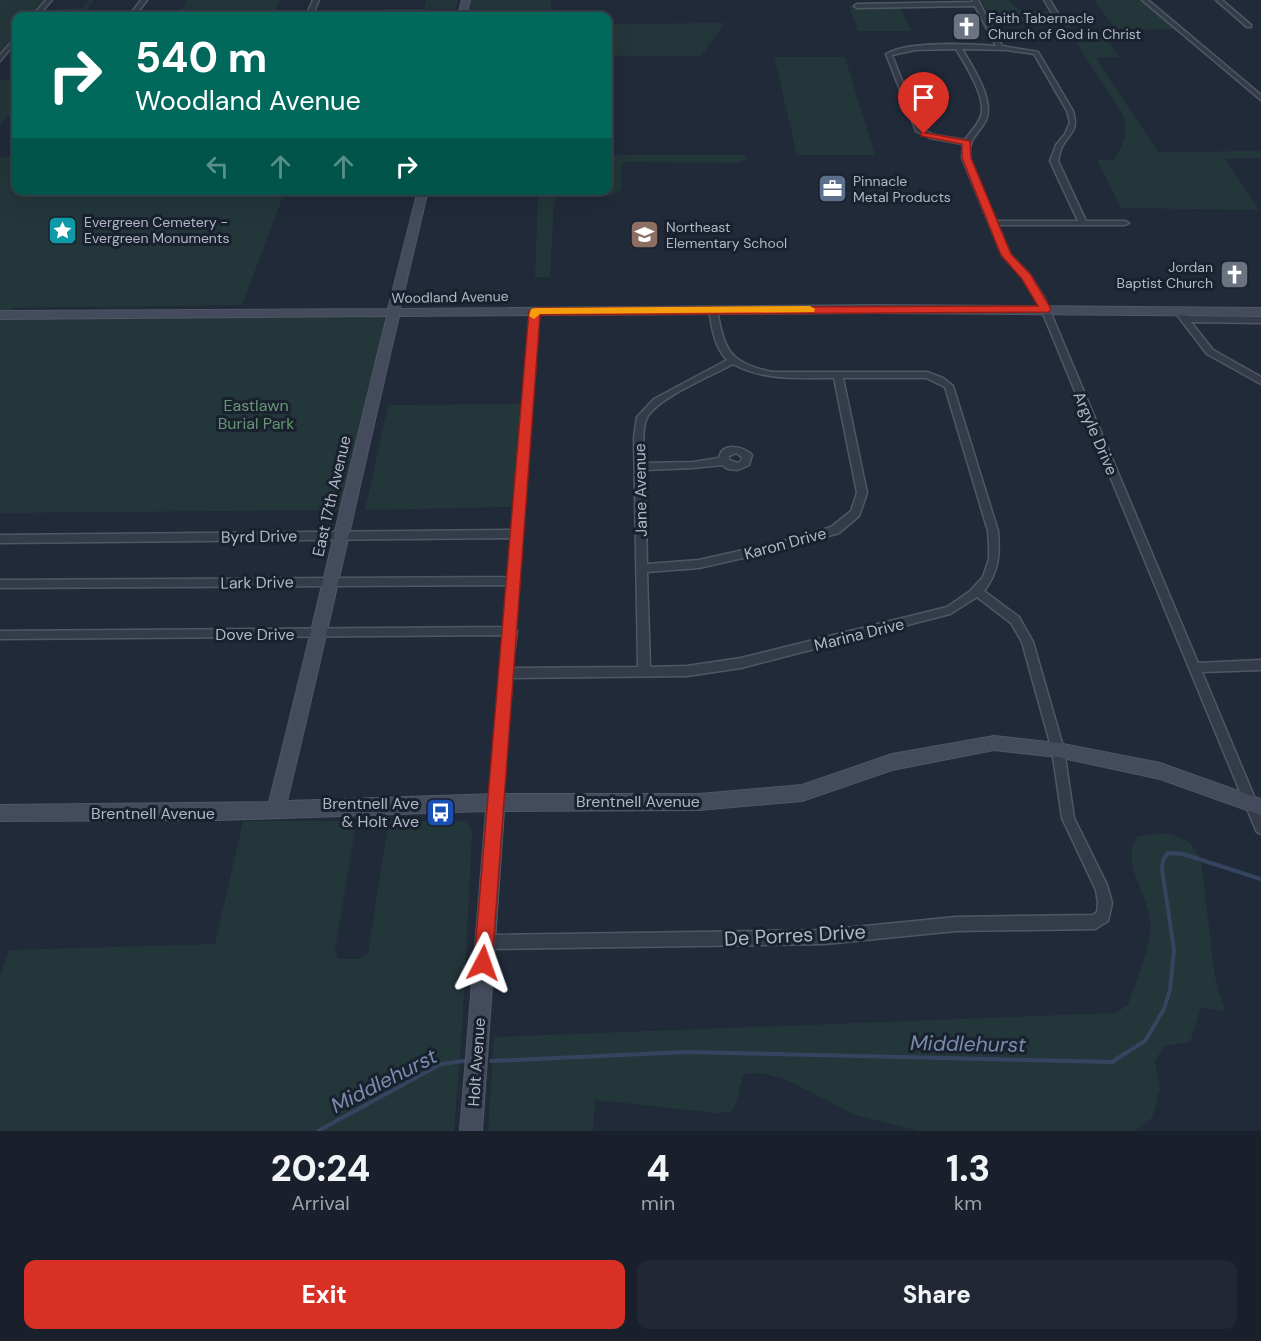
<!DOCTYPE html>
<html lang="en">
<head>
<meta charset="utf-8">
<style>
	body { margin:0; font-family:"DM Sans",sans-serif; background:#222833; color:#f1f3f6; height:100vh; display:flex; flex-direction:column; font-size:22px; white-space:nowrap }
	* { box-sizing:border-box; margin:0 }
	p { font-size:20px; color:#9fa3a9 }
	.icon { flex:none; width:33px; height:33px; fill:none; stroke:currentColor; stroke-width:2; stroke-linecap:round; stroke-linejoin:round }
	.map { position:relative; height:1131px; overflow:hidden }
	.details { display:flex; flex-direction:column; background:#19202b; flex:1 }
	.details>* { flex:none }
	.banner { position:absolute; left:12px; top:12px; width:600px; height:183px; border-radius:12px; box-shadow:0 6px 24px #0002,0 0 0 2px #373e47; background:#00695c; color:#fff; overflow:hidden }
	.pin { position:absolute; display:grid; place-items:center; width:51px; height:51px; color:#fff; margin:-62px -26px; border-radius:50% 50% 50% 0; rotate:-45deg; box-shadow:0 0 6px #0007 }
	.pin .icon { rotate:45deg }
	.me { position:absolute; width:66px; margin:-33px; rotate:4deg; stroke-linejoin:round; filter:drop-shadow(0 0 4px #0008) }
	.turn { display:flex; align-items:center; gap:21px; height:126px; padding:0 24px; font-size:27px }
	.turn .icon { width:78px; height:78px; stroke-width:2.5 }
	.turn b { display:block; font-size:42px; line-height:51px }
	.lanes { display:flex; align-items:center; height:57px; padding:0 24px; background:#0003; justify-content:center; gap:30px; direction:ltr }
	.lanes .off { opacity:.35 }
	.eta { display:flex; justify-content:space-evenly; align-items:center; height:102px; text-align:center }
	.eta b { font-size:36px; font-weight:800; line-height:42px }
	.action { display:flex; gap:12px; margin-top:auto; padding:12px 24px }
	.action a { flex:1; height:69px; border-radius:12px; background:#d93025; color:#fff; font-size:24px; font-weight:800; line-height:69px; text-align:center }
	.action a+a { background:#222833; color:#f1f3f6 }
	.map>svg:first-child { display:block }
</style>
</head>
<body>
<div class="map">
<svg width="1261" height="1131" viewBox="0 0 1261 1131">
	<rect width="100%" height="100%" fill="#212a39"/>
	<path fill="#23363a" d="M0,0H43L35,9L39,10L34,16H16V37L0,58Z
		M88,0H94L82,16H39L44,10L82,8Z
		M187,0H280L274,13L264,16H177Z
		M426,0H458L456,9H425L422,16H382L384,9H424Z
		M470,0H551L552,16H466Z
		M981,0H1008L1019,10L1051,11L1054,17L1022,21L1015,13H988Z
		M1094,0H1142L1176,29L1116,30Z
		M849,6H899L911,31H858Z
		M725,23L701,56H608V24Z
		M1068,30H1100L1119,57L1096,58L1158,152L1261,151V158L1225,159L1259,210L1121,208L1097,160H1114C1123,144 1129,133 1123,115Z
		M774,57H845L875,155H797Z
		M0,80H16V110L0,124Z
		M608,155H744L748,158L739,163L625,162L622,165L621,190L611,195L559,197L554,201L550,277H535L538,191L608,190Z
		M0,157H16V190L285,191L242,305L12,308L10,312H0Z
		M379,317L384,319L386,326L341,510L0,513V319Z
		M523,404L515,507L365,510L388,405Z
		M243,821H354L356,826L335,950L339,959H359L368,953L388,825L393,821H462L469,824L472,834L462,1030L454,1131H0V976L9,950L215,944Z
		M1167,833C1187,840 1193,841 1201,861L1215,977L1225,1011L1201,1008L1190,1042L1164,1046L1155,1061L1160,1088L1152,1118L1134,1131H919L855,1115L785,1079L761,1073L745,1074C737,1087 740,1100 731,1112L716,1113L595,1100L593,1131H488L494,1037L1115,1013L1128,1005C1135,981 1153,944 1150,920C1147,893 1119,859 1138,836Z"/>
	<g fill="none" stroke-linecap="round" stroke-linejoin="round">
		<path stroke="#354560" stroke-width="4" d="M491,1061L686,1052L1112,1062L1145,1041L1164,1009L1170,990L1174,950L1162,869L1163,860L1168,853L1183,854L1261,879
			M318,1131L441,1064L464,1061"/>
		<defs>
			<path id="street" d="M46,0H52L38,16H32Z
				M141,0H147L135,16H129Z
				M313,0H319L312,16H306Z
				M972,0H978L1002,46L1038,52L1073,111C1079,132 1070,131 1062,147C1060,151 1059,156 1058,161L1086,221H1125L1129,223L1125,225H998L1010,254L1030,275L1045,299L1198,663L1261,660V670L1202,672L1261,813V834L1257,832L1255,828L1037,299L1024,278L1002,255L962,158L963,144L930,138L916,131L886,54C908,41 969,44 996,46L975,6L857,8L854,6L857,4L973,2ZM956,49C965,64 987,98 981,116C978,125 970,132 965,140L934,135L921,129L892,55L915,50ZM962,49L1007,50L1034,54L1067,111L1070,122L1065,134L1056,145L1050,161L1078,221H996L970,158C968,137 978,136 986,120C995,100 972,66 962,49Z
				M1044,0H1050L1060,17L1069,23V25C1056,24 1051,11 1044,0Z
				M1142,0H1148L1261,95V100Z
				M1216,0H1222L1251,25V27H1247Z
				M16,37V42L0,61V55Z
				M713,307L717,310C725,352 729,362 772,372H927L943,378L953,386L998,531C1000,554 999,572 984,591L1019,617L1033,642L1064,750L1074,818L1107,885L1112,903L1108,921L1095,929L956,931L825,944L485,949L480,947L478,942L480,937L485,935L825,930L956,917L1093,915L1097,912L1098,903L1096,890L1062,818L1052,750L1022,642L1011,623L977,597L950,614L741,668L687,676L512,678L502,802L500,806L496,808L492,806L490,802L504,635L0,639V631L504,627L508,585L0,588V580L509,577L512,538L0,543V535L512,530L531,311L535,308L539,311L515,629L517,631L512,668L638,667L634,437L637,417L654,399L727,360C714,346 712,328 709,310ZM733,364C764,381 799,378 834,378L857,493L851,511L831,527L787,540L699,560L647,564L645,470L693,468L722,465L728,469L738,470L749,465L752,455C743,446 722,442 719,458L693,462L644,463C644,451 641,427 648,416C660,397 711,376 733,364ZM843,378H926L945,387L988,531L989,546V559L983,577L969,592L947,607L741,658L687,666L650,667L647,572L699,568L787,548L839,533L859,516L867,493ZM736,453L742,457L741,461L738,463L729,460V456Z
				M1178,308L1181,309L1187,316L1261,317V323L1191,322L1213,350L1261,377V384L1207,354L1174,311Z"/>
			<path id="secondary" d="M462,0H470L466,16H458Z
				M418,190H428L400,309L876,305L1261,308V316L876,313L399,316C361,478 326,640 287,801L496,794H699L802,785L892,754L994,736L1058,743L1160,763L1261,799V815L1160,779L1058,757L994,750L892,770L802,801L699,810L504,811L482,1131H460L486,811L221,820L0,821V805L269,802C310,640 347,478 387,316L0,319V311L388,309Z"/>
		</defs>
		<use href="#street" stroke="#505764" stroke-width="3"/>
		<use href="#secondary" stroke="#505764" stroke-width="2"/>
		<use href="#street" fill="#353c49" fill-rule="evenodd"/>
		<use href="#secondary" fill="#434b5c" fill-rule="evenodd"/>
	</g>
	<path fill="#d93025" stroke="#8d1f18" stroke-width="1.5" d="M921,132L970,141L971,158L1011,254L1031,275L1051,309L1049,312L540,315L492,963L489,969L483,972L477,969L474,963L529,311L535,308L1038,306L1022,279L1001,255L962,158V144L921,136Z"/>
	<path fill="#f59e0b" d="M810,306L815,309L814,312L540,314L534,319L529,316L531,309L535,308Z"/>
	<defs>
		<symbol id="church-square" viewBox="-11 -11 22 22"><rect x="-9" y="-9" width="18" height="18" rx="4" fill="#6b7280" stroke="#1a212e"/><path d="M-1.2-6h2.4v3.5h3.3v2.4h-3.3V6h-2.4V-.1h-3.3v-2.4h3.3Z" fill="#fff"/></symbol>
		<symbol id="office-square" viewBox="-11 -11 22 22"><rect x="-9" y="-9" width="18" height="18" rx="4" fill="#5c6f8a" stroke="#1a212e"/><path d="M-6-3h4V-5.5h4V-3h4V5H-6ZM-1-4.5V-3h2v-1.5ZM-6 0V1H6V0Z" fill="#fff"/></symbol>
		<symbol id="sight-square" viewBox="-11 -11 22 22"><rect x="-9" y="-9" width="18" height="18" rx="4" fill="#0f9aa8" stroke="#1a212e"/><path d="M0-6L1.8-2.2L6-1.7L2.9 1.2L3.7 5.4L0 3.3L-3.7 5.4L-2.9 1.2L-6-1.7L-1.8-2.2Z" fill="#fff"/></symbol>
		<symbol id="school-square" viewBox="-11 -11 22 22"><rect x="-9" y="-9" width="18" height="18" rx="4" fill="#8d6e63" stroke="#1a212e"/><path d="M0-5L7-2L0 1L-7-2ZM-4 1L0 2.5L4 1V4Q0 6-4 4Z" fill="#fff"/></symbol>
		<symbol id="bus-square" viewBox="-11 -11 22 22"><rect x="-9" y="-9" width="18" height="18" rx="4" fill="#1a4fb4" stroke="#1a212e"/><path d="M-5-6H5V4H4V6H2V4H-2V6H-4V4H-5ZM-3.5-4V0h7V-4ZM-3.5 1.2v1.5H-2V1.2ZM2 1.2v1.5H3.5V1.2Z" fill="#fff"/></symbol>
	</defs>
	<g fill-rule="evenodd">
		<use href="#church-square" x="950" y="10" width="33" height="33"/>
		<use href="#office-square" x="816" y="172" width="33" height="33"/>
		<use href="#sight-square" x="46" y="214" width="33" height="33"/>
		<use href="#school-square" x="628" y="218" width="33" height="33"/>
		<use href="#church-square" x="1218" y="258" width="33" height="33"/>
		<use href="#bus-square" x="424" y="796" width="33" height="33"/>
	</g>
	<g text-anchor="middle" stroke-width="6" stroke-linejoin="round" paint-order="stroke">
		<g font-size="14" fill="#b0b7c5" stroke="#1a212e" text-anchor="start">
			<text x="988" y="23">Faith Tabernacle<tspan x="988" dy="16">Church of God in Christ</tspan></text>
			<text x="853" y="186">Pinnacle<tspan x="853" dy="16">Metal Products</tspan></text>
			<text x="84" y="227">Evergreen Cemetery -<tspan x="84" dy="16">Evergreen Monuments</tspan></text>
			<text x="666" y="232">Northeast<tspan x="666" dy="16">Elementary School</tspan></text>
			<text x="1213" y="272" text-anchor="end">Jordan<tspan x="1213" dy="16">Baptist Church</tspan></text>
		</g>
		<g font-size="14" fill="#b0b7c5" stroke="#1a212e">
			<text transform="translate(450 297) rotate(-1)" y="5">Woodland Avenue</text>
		</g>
		<g font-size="16" fill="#679675" stroke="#1a212e">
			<text x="256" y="411">Eastlawn<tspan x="256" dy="18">Burial Park</tspan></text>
		</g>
		<g font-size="16" fill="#b0b7c5" stroke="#1a212e">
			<text transform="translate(1096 433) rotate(67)" y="6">Argyle Drive</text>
			<text transform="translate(640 490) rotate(-91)" y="6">Jane Avenue</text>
			<text transform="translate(331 496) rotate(-77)" y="6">East 17th Avenue</text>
			<text transform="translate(259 536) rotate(-1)" y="6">Byrd Drive</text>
			<text transform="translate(785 543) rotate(-15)" y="6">Karon Drive</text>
			<text transform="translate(257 582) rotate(-1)" y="6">Lark Drive</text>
			<text x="255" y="640">Dove Drive</text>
			<text transform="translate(859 634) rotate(-14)" y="6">Marina Drive</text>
			<text x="638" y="807">Brentnell Avenue</text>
			<text x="153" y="819">Brentnell Avenue</text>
			<text transform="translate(476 1062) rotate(-86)" y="6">Holt Avenue</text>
		</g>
		<g font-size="16" fill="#b0b7c5" stroke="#1a212e" text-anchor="end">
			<text x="419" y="809">Brentnell Ave<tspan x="419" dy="18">&amp; Holt Ave</tspan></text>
		</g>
		<g font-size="20" fill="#b0b7c5" stroke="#1a212e">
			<text transform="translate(795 935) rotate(-3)" y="7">De Porres Drive</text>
		</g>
		<g font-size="21" font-style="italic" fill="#788cad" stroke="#1a212e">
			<text transform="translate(968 1044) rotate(1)" y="7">Middlehurst</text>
			<text transform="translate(384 1081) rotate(-27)" y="7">Middlehurst</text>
		</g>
	</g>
</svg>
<div class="pin" style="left:924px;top:134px;background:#d93025"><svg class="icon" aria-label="arrive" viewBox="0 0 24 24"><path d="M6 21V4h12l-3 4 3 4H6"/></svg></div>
<svg class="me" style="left:483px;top:963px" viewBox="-20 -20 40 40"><path d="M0-17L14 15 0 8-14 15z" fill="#d93025" stroke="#fff" stroke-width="4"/></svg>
<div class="banner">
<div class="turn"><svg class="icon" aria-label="right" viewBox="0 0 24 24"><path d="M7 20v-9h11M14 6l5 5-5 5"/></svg><div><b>540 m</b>Woodland Avenue</div></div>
<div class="lanes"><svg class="icon off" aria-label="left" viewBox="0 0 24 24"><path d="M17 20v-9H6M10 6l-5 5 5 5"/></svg><svg class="icon off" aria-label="ahead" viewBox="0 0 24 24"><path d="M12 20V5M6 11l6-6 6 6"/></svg><svg class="icon off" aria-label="ahead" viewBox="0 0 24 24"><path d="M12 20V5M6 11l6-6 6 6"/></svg><svg class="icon" aria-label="right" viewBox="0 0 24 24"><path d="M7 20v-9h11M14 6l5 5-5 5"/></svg></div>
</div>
</div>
<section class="details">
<div class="eta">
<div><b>20:24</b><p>Arrival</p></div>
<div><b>4</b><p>min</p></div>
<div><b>1.3</b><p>km</p></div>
</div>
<div class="action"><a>Exit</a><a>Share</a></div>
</section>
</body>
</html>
